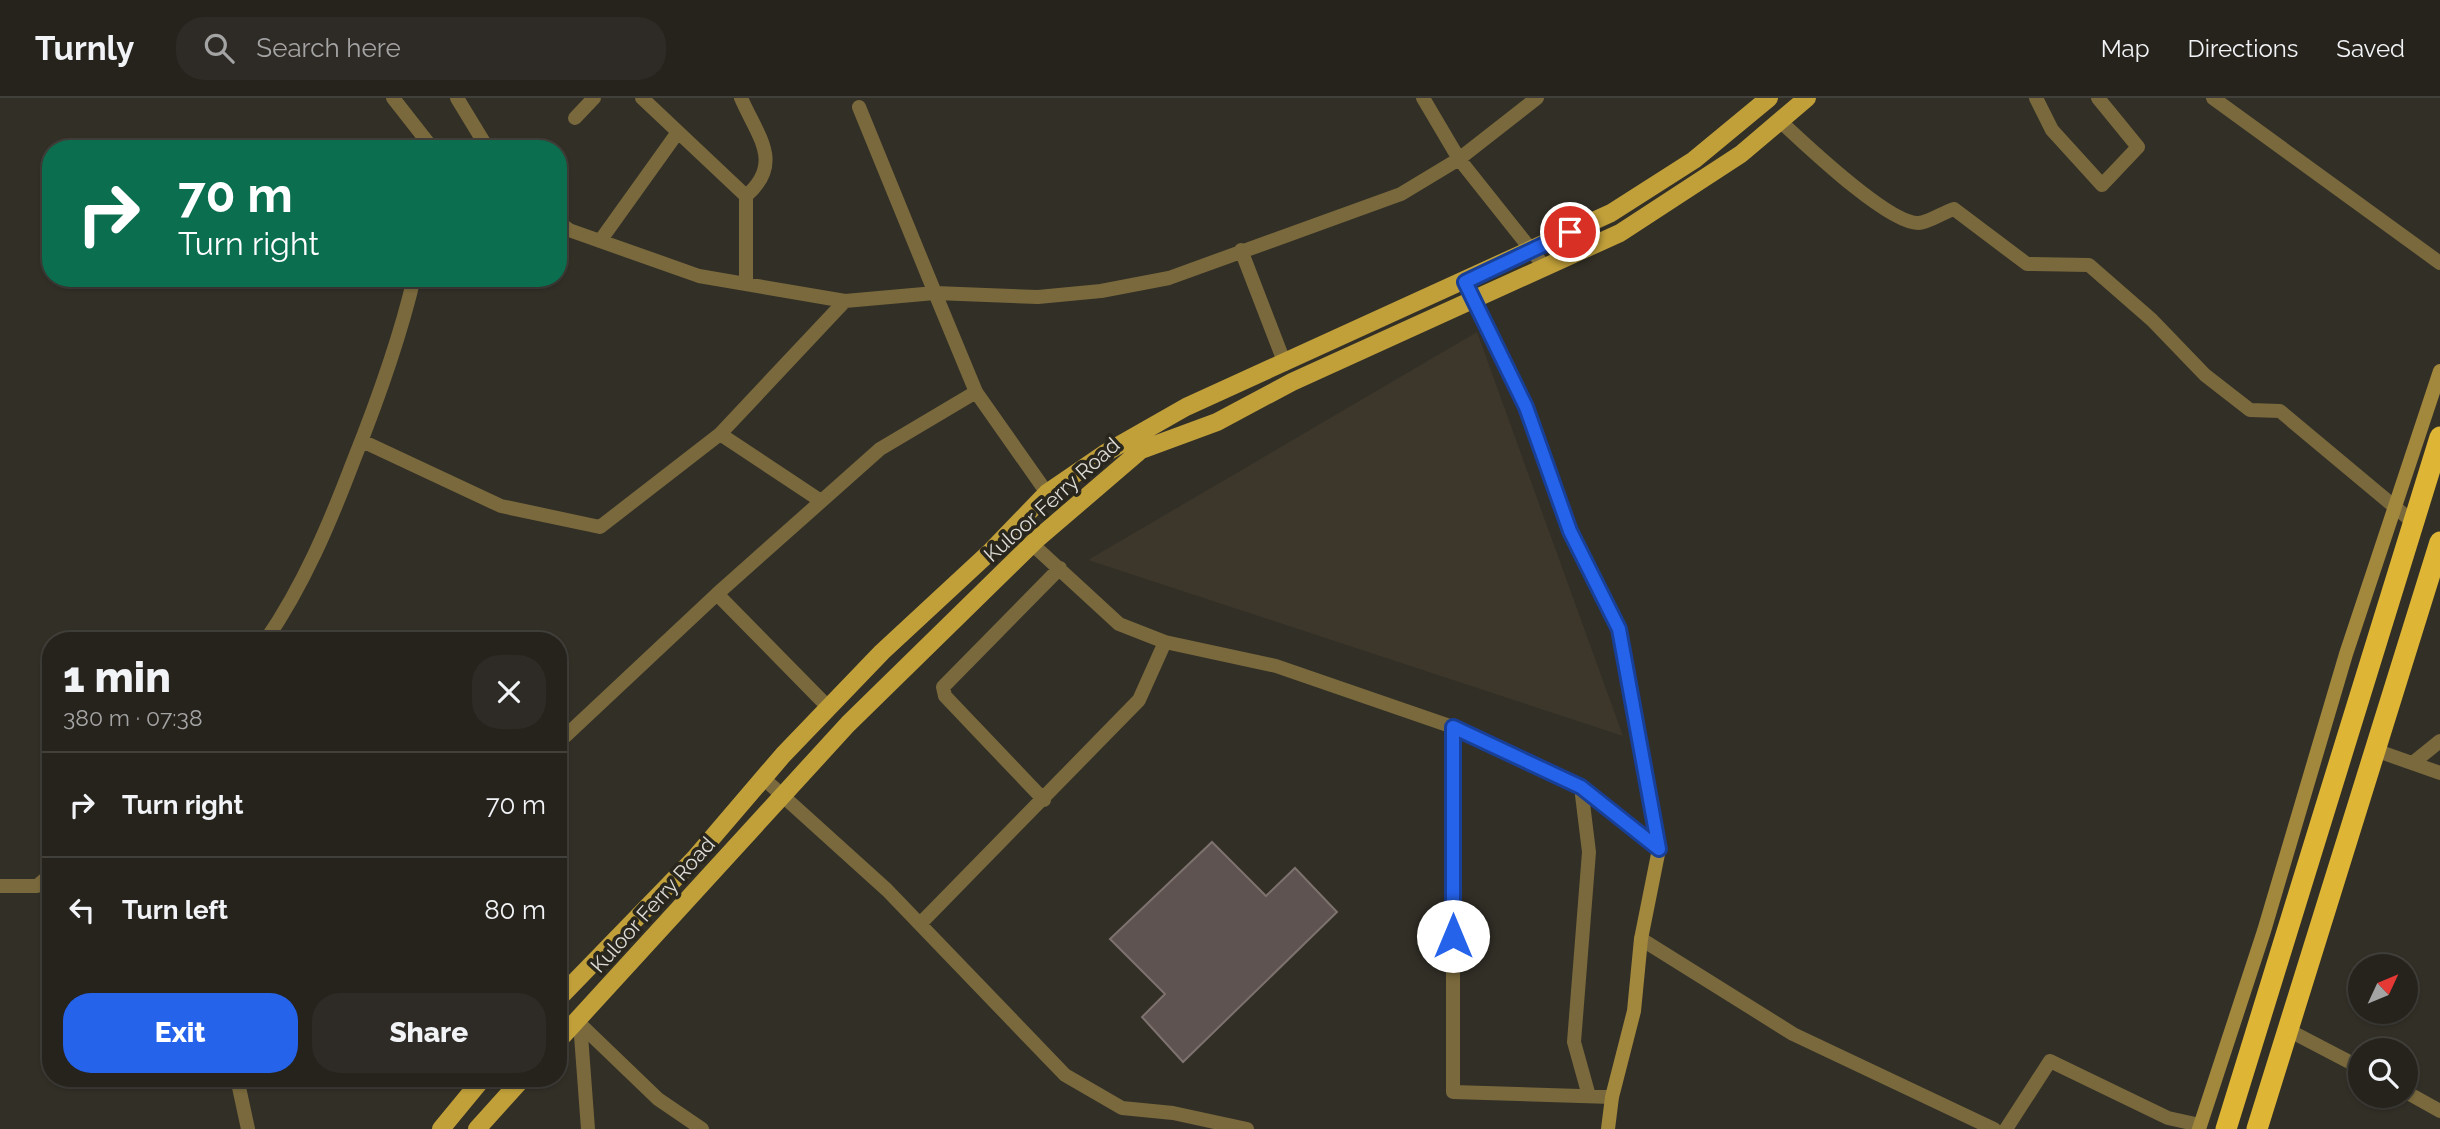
<!DOCTYPE html>
<html lang="en">
<head>
<meta charset="utf-8">
<style>
	body { margin:0; font-family:Raleway,sans-serif; background:#2e2b26; color:#f1f3f6; height:100vh; display:flex; flex-direction:column; font-size:26px; white-space:nowrap }
	* { box-sizing:border-box; margin:0 }
	p { font-size:23px; color:#a4a4a4 }
	.icon { flex:none; width:38px; height:38px; fill:none; stroke:currentColor; stroke-width:2; stroke-linecap:round; stroke-linejoin:round }
	.map { position:relative; flex:1; overflow:hidden }
	.drawer { position:absolute; left:42px; top:534px; width:525px; height:455px; display:flex; flex-direction:column; background:#26231d; border-radius:28px; box-shadow:0 2px 5px #0004,0 0 0 2px #42403b }
	.drawer>* { flex:none }
	.top-card { position:absolute; left:42px; top:42px; width:525px; height:147px; border-radius:28px; box-shadow:0 2px 5px #0004,0 0 0 2px #42403b; background:#0b6e4f; color:#fff; overflow:hidden }
	.needle { width:46px; rotate:46deg }
	.fabs { position:absolute; left:2348px; top:856px; display:grid; gap:14px }
	.fabs a { display:grid; place-items:center; width:70px; height:70px; border-radius:50%; background:#26231d; box-shadow:0 2px 5px #0004,0 0 0 2px #42403b; font-size:35px }
	.pin { position:absolute; display:grid; place-items:center; width:60px; height:60px; color:#fff; margin:-30px; border:4px solid #fff; border-radius:50%; box-shadow:0 2px 7px #0007 }
	.me { position:absolute; width:77px; margin:-38px; rotate:0deg; stroke-linejoin:round; filter:drop-shadow(0 0 5px #0008) }
	.turn { display:flex; align-items:center; gap:24px; height:147px; padding:0 21px; font-size:32px }
	.turn .icon { width:91px; height:91px; stroke-width:2.5 }
	.turn b { display:block; font-size:49px; line-height:60px }
	.round { display:grid; place-items:center; flex:none; width:74px; height:74px; border-radius:28px; background:#2e2b26 }
	.headline { display:flex; align-items:center; justify-content:space-between; height:119px; padding:0 21px }
	h1 { font-size:42px; font-weight:800; line-height:52px }
	.primary-button { display:flex; gap:14px; margin-top:auto; padding:14px 21px }
	.primary-button a { flex:1; height:80px; border-radius:28px; background:#2563eb; color:#fff; font-size:28px; font-weight:800; line-height:80px; text-align:center }
	.primary-button a+a { background:#2e2b26; color:#f1f3f6 }
	ul { padding:0; list-style:none }
	li { display:flex; align-items:center; gap:21px; height:105px; padding:0 21px; border-top:2px solid #42403b }
	li div { flex:1 }
	li b { display:block; font-size:26px }
	li em { font-style:normal }
	header { display:flex; align-items:center; gap:42px; box-sizing:border-box; height:98px; padding:0 35px; background:#26231d; border-bottom:2px solid #42403b }
	header strong { font-size:33px }
	nav { display:flex; gap:38px; margin-inline-start:auto; font-size:24px }
	.search { width:490px; height:63px; background:#2e2b26; display:flex; align-items:center; gap:18px; box-sizing:border-box; padding:0 24px; border-radius:28px; color:#a4a4a4; font-size:26px }
	.map>svg:first-child { display:block }
</style>
</head>
<body>
<header>
<strong>Turnly</strong>
<div class="search"><svg class="icon" aria-label="search" viewBox="0 0 24 24"><circle cx="10" cy="10" r="6"/><path d="M15 15l6 6"/></svg>Search here</div>
<nav><a>Map</a><a>Directions</a><a>Saved</a></nav>
</header>
<div class="map">
<svg width="2440" height="1031" viewBox="0 0 2440 1031">
	<rect width="100%" height="100%" fill="#322f27"/>
	<path fill="#3c372a" d="M1477,234L1623,638L1088,462Z"/>
	<path fill="#5e5350" stroke="#7e726f" stroke-width="2" d="M1212,744L1266,798L1295,770L1337,814L1183,964L1142,919L1165,896L1110,841Z"/>
	<g fill="none" stroke-linecap="round" stroke-linejoin="round">
		<path stroke="#79693c" stroke-width="14" d="M393,0L433,51
			M457,0L488,51
			M642,0L746,98
			M741,0C758,39 784,65 746,98V186
			M1423,0L1459,61L1544,168
			M2036,0L2052,32L2102,87L2138,49L2098,0
			M2213,0L2440,165
			M859,9L935,195L1038,199L1101,193L1169,180L1401,96L1459,61L1537,0
			M575,20L594,0
			M1780,23C1805,46 1887,125 1918,125C1929,125 1943,114 1954,111L2027,166L2089,167L2152,222L2205,277L2250,312L2280,313L2414,425
			M558,124L569,132L699,178L845,203
			M600,143L678,34
			M1241,152L1285,266
			M362,343L501,408L600,429L720,336
			M821,403L720,336L845,203L935,195L976,294L1047,395
			M1032,446L1119,526L1165,544L1276,568L1453,629L1581,689L1659,751
			M266,542C304,486 329,427 353,364C377,304 399,244 414,180
			M829,610L717,496L880,351L976,294
			M1453,629V994L1612,999
			M558,645L717,496
			M2375,652L2440,675
			M2414,664L2440,643
			M763,680L887,792L1065,977L1122,1010L1173,1015L1247,1031
			M1581,689L1589,754L1574,944L1589,998
			M1044,702L945,598L943,589L1060,470
			M0,788H37L51,776
			M920,826L1139,602L1165,544
			M1641,841L1793,936L1994,1031
			M580,924L588,1031
			M581,927L658,1001L702,1031
			M2288,932L2361,970
			M237,980L248,1031
			M2406,994L2440,1013
			M2006,1031L2050,963L2168,1020L2200,1027"/>
		<path stroke="#a2883d" stroke-width="14" d="M1465,184L1526,309L1570,434L1619,531L1659,751L1641,841L1634,913L1612,999L1608,1031
			M2199,1031L2264,833L2346,556L2440,273"/>
		<path stroke="#c1a03a" stroke-width="18" d="M558,901L694,761L783,657L882,554L991,453L1047,395L1107,354L1186,309L1611,115L1694,62L1769,0
			M558,943L848,626L1036,442L1141,352L1217,324L1292,284L1620,135L1741,56L1807,0
			M441,1031L483,980
			M477,1031L523,980"/>
		<path stroke="#deb534" stroke-width="21" d="M2226,1031L2440,339
			M2257,1031L2440,444"/>
	</g>
	<g fill="none" stroke-linecap="round" stroke-linejoin="round">
		<defs>
			<path id="route" d="M1453,838V629L1581,689L1659,751L1619,531L1570,433L1526,309L1465,184L1570,134"/>
		</defs>
		<use href="#route" stroke="#184099" stroke-width="18"/>
		<use href="#route" stroke="#2563eb" stroke-width="12"/>
	</g>
	<g text-anchor="middle" stroke-width="7" stroke-linejoin="round" paint-order="stroke">
		<g font-size="21" fill="#dddcd6" stroke="#29261d">
			<text transform="translate(1052 402) rotate(-42)" y="7">Kuloor Ferry Road</text>
			<text transform="translate(653 807) rotate(-48)" y="7">Kuloor Ferry Road</text>
		</g>
	</g>
</svg>
<div class="fabs">
<a><svg class="needle" viewBox="-14 -14 28 28"><path d="M0-13l5 13h-10z" fill="#e53935"/><path d="M0 13l5-13h-10z" fill="#a4a4a4"/></svg></a>
<a><svg class="icon" aria-label="search" viewBox="0 0 24 24"><circle cx="10" cy="10" r="6"/><path d="M15 15l6 6"/></svg></a>
</div>
<div class="pin" style="left:1570px;top:134px;background:#d93025"><svg class="icon" aria-label="arrive" viewBox="0 0 24 24"><path d="M6 21V4h12l-3 4 3 4H6"/></svg></div>
<svg class="me" style="left:1453px;top:838px" viewBox="-20 -20 40 40"><circle r="19" fill="#fff"/><path d="M0-13L10 11 0 6-10 11z" fill="#2563eb"/></svg>
<div class="top-card">
<div class="turn"><svg class="icon" aria-label="right" viewBox="0 0 24 24"><path d="M7 20v-9h11M14 6l5 5-5 5"/></svg><div><b>70 m</b>Turn right</div></div>
</div>
<section class="drawer">
<div class="headline"><div><h1>1 min</h1><p>380 m · 07:38</p></div><a class="round"><svg class="icon" aria-label="close" viewBox="0 0 24 24"><path d="M6 6l12 12M18 6L6 18"/></svg></a></div>
<ul>
<li><svg class="icon" aria-label="right" viewBox="0 0 24 24"><path d="M7 20v-9h11M14 6l5 5-5 5"/></svg><div><b>Turn right</b></div><em>70 m</em></li>
<li><svg class="icon" aria-label="left" viewBox="0 0 24 24"><path d="M17 20v-9H6M10 6l-5 5 5 5"/></svg><div><b>Turn left</b></div><em>80 m</em></li>
</ul>
<div class="primary-button"><a>Exit</a><a>Share</a></div>
</section>
</div>
</body>
</html>
